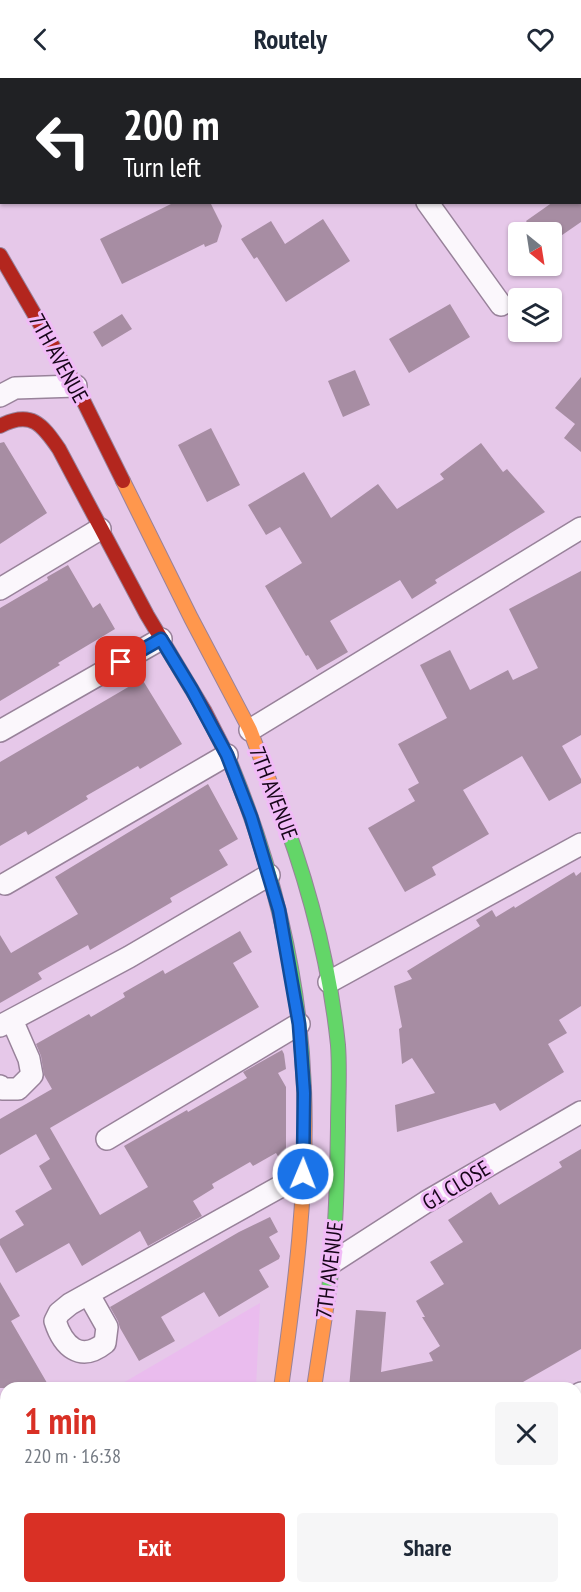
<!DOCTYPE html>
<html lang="en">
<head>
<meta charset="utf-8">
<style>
	body { margin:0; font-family:"PT Sans Narrow",sans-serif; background:#f6f6f7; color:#1f2937; height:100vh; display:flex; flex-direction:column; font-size:22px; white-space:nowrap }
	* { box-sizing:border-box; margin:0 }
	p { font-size:20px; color:#747a83 }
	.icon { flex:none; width:33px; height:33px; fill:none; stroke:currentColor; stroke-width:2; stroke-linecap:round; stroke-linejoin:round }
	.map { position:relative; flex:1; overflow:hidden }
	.side { position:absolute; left:0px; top:1304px; width:582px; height:212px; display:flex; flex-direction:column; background:#fff; border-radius:18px 18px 0 0; box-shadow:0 2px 4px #0004 }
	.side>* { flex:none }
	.guide { position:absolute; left:0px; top:0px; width:582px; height:126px; box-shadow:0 2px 4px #0004; background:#202124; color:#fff; overflow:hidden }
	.needle { width:39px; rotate:150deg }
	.fabs { position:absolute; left:508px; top:144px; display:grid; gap:12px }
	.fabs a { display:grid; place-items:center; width:54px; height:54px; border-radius:6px; background:#fff; box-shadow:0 2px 4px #0004; font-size:30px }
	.pin { position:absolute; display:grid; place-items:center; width:51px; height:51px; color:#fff; margin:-26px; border-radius:12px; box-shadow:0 3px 9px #0006 }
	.me { position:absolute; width:66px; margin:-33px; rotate:1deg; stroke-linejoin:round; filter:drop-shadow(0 0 4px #0008) }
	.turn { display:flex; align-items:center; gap:21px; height:126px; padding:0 24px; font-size:27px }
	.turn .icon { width:78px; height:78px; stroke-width:2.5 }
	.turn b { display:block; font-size:42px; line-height:51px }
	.round { display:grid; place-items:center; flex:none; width:63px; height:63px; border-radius:6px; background:#f6f6f7 }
	.head { display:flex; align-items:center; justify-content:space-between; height:102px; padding:0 24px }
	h1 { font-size:36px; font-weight:800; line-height:45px; color:#d93025 }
	.button { display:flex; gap:12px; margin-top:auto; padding:12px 24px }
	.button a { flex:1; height:69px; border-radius:6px; background:#d93025; color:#fff; font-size:24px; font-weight:800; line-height:69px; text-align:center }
	.button a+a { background:#f6f6f7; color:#1f2937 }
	header { display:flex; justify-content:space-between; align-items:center; height:78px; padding:0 24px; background:#fff; font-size:27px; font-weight:800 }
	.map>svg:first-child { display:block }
</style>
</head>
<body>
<header><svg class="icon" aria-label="back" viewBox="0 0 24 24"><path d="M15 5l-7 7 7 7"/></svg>Routely<svg class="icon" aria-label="heart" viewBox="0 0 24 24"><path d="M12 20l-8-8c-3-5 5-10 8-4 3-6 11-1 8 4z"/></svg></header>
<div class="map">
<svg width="581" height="1514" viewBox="0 0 581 1514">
	<rect width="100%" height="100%" fill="#e6c8e9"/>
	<path fill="#eabcee" d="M260,1225L256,1309H116Z
		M6,1375V1509H224L215,1514H0V1378Z"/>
	<path fill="#a78da3" d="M175,124L211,126L222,148L217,164L205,169L204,166L122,206L100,161Z
		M553,124H581V144L552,164V154H534L526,143Z
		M323,141L350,183L286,224L257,179L254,181L241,161L271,143L285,166Z
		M450,226L470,259L409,295L389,261Z
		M122,236L132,251L102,269L93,254Z
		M355,292L370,327L343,339L328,303Z
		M581,299V374L564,360L575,346L555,330Z
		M211,350L240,407L207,424L178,367Z
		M4,364L47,435L0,466V365Z
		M481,365L503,394L507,391L545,434L435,502L437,505L412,521L400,502L330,543L348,574L317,592L308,577L306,578L265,508L302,485L280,449L266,457L248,427L304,394L331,440L378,406L397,431L444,401L440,396Z
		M68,487L93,530L100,525L115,551L58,585L60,587L0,623V530L48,502L47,499Z
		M581,493V657L562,668L581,701V705L549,723L522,678L463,712L489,756L432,789L436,797L405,814L368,750L415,723L408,711L419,705L398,666L447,640L420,587L450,572L470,612L508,592L513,602L538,590L509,531Z
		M142,601L182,666L140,691L138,688L86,718L88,721L28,757L26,753L0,768V684Z
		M208,706L238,761L219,772L228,787L170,820L172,824L90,872L88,867L38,895L42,901L0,925V857L11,875L78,836L55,799Z
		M574,794L576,798L581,794V928L559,942L567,955L548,966L564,994L500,1033L495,1025L397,1054L395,1027L435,1015L412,980L402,986L399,951L402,949L394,908L412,901L407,893L480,848L476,842L492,832L496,839L514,828L515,830Z
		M240,853L252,874L233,885L259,929L50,1050L100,1137L148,1109L124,1068L187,1032L188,1034L247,1000L243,994L282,972L284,976L286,991L278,995L286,1009V1082L282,1085L276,1075L253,1088L250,1084L212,1106L214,1110L193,1123L202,1138L148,1168L140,1153L82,1188L69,1165L16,1195L0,1167V1161L24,1147L15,1133L52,1111L39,1088L50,1081L36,1056L0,1077V1041L52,1011L44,997L41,978L36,966L89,936L91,939L125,919L123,915L163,892L165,896Z
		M581,1071V1271L523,1304L526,1310H349L356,1232L386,1234L381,1294L433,1283L429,1275L440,1268L422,1239H425L416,1223L444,1206L430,1184L463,1164L448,1142L491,1114L499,1127L562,1089L559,1084Z
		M270,1139L278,1154L269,1159L280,1178L279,1181L259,1192L269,1209L219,1239L204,1214L161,1239L175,1263L139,1283L120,1250L118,1243L110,1229L239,1154Z
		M0,1204L20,1238L11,1243L50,1310H0Z"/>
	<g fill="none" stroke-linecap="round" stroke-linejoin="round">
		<defs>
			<path id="street" d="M317,0L320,2
				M427,124L501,227
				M0,318L15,310L76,308
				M0,511L100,451
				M250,652L581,450
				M0,653L161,561
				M5,806L227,677
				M329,904L581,766
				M0,948L129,879L269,797
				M0,1008L2,1011H18L32,997L29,981L12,942
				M107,1061L299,946
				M333,1184L426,1124L581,1034
				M89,1217L107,1249L105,1265C80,1285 63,1268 55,1243L59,1235L70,1226L303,1096
				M576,1318L581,1315
				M267,1509V1514"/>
			<path id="fast" d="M227,677C271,781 300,896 304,1010
				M274,715C306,796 329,881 338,967C340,994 338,1022 338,1049C337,1106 336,1162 328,1218"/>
			<path id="slow" d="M123,403L191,540L250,652L274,715
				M281,1310C295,1211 308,1110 304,1010
				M314,1310L328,1218"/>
			<path id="jam" d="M0,177L76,308L123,403
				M0,348C31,332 42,346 59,371L147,537L204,632L227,677
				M289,1509V1514"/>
		</defs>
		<use href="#street" stroke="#98829a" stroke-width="24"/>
		<use href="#fast" stroke="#98829a" stroke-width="16"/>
		<use href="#slow" stroke="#98829a" stroke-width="16"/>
		<use href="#jam" stroke="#98829a" stroke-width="16"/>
		<use href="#street" stroke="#fbf7fc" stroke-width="21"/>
		<use href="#fast" stroke="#63d668" stroke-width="14"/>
		<use href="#slow" stroke="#ff974d" stroke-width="14"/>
		<use href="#jam" stroke="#b3261e" stroke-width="14"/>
	</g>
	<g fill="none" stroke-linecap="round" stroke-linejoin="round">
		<defs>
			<path id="route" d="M121,584L161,561L192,612L227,677L251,739L279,832L299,946L304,1015L303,1096"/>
		</defs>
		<use href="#route" stroke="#114b97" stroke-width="15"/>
		<use href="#route" stroke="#1a73e8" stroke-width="10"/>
	</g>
	<g text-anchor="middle" stroke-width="6" stroke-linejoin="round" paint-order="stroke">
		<g font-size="22" fill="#170519" stroke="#f1bbf7">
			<text transform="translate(59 280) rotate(61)" y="8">7TH AVENUE</text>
			<text transform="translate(274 715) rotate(69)" y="8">7TH AVENUE</text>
			<text transform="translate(456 1107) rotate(-31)" y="8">G1 CLOSE</text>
			<text transform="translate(329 1192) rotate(-83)" y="8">7TH AVENUE</text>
		</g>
	</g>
</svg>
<div class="fabs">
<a><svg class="needle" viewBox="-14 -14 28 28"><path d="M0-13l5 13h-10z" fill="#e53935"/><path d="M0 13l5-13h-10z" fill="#747a83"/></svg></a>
<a><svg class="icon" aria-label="layers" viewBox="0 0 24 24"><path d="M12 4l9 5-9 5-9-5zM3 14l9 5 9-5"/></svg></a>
</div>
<div class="pin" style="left:121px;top:584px;background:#d93025"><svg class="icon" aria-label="arrive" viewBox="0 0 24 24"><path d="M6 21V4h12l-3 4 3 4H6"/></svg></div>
<svg class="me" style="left:303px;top:1096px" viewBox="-20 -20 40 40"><circle r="17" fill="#1a73e8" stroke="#fff" stroke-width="3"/><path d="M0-11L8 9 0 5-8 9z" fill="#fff"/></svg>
<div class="guide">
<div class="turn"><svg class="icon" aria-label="left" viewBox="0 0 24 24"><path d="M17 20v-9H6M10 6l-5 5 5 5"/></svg><div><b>200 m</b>Turn left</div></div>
</div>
<section class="side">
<div class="head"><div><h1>1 min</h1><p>220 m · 16:38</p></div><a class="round"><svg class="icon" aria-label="close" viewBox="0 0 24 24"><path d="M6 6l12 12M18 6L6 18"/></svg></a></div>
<div class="button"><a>Exit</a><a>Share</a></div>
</section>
</div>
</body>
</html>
